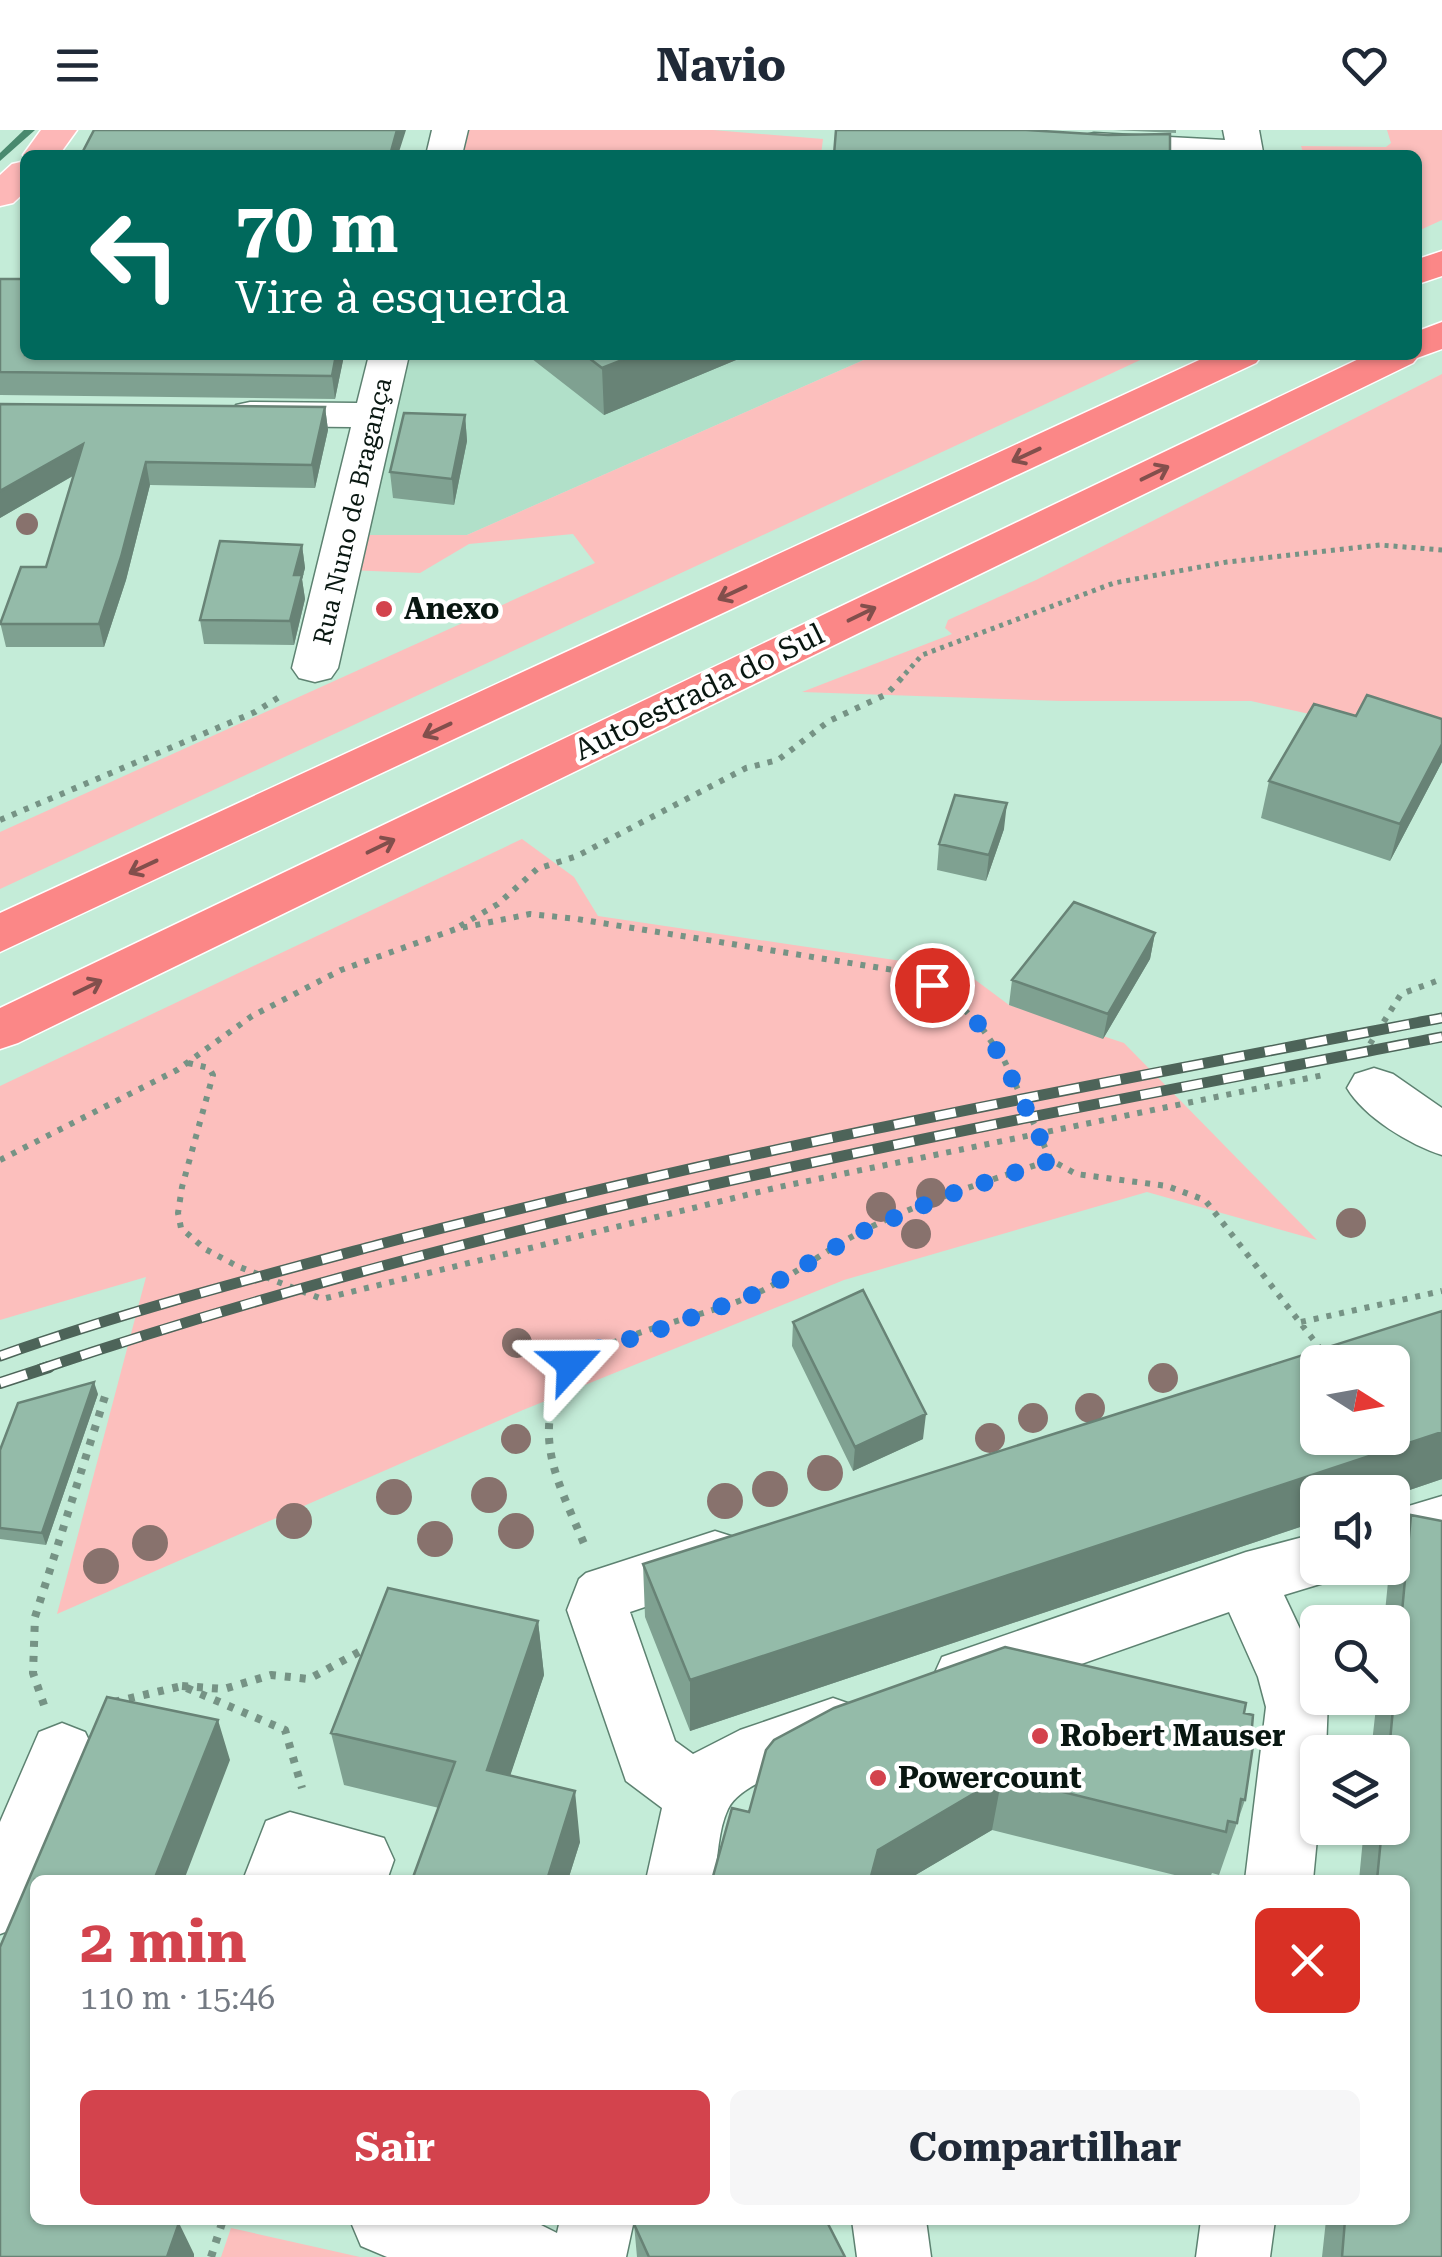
<!DOCTYPE html>
<html lang="pt">
<head>
<meta charset="utf-8">
<style>
	body { margin:0; font-family:"Roboto Serif",serif; background:#f6f6f7; color:#1f2937; height:100vh; display:flex; flex-direction:column; font-size:38px; white-space:nowrap }
	* { box-sizing:border-box; margin:0 }
	p { font-size:32px; color:#747a83 }
	.icon { flex:none; width:55px; height:55px; fill:none; stroke:currentColor; stroke-width:2; stroke-linecap:round; stroke-linejoin:round }
	.map { position:relative; flex:1; overflow:hidden }
	.sheet { position:absolute; left:30px; top:1745px; width:1380px; height:350px; display:flex; flex-direction:column; background:#fff; border-radius:15px; box-shadow:0 2px 8px #0004 }
	.sheet>* { flex:none }
	.hud { position:absolute; left:20px; top:20px; width:1402px; height:210px; border-radius:15px; box-shadow:0 2px 8px #0004; background:#00695c; color:#fff; overflow:hidden }
	.needle { width:65px; rotate:101deg }
	.fabs { position:absolute; left:1300px; top:1215px; display:grid; gap:20px }
	.fabs a { display:grid; place-items:center; width:110px; height:110px; border-radius:15px; background:#fff; box-shadow:0 2px 8px #0004; font-size:50px }
	.pin { position:absolute; display:grid; place-items:center; width:85px; height:85px; color:#fff; margin:-42px; border:5px solid #fff; border-radius:50%; box-shadow:0 2px 10px #0007 }
	.me { position:absolute; width:110px; margin:-55px; rotate:66deg; stroke-linejoin:round; filter:drop-shadow(0 0 8px #0008) }
	.turn { display:flex; align-items:center; gap:35px; height:210px; padding:0 50px; font-size:45px }
	.turn .icon { width:130px; height:130px; stroke-width:2.5 }
	.turn b { display:block; font-size:70px; line-height:85px }
	.round { display:grid; place-items:center; flex:none; width:105px; height:105px; border-radius:15px; background:#f6f6f7 }
	.head { display:flex; align-items:center; justify-content:space-between; height:170px; padding:0 50px }
	h1 { font-size:60px; font-weight:700; line-height:75px; color:#d3434d }
	.button { display:flex; gap:20px; margin-top:auto; padding:20px 50px }
	.button a { flex:1; height:115px; border-radius:15px; background:#d3434d; color:#fff; font-size:40px; font-weight:700; line-height:115px; text-align:center }
	.button a+a { background:#f6f6f7; color:#1f2937 }
	header { display:flex; justify-content:space-between; align-items:center; height:130px; padding:0 50px; background:#fff; font-size:45px; font-weight:700 }
	.map>svg:first-child { display:block }
</style>
</head>
<body>
<header><svg class="icon" aria-label="menu" viewBox="0 0 24 24"><path d="M4 6h16M4 12h16M4 18h16"/></svg>Navio<svg class="icon" aria-label="heart" viewBox="0 0 24 24"><path d="M12 20l-8-8c-3-5 5-10 8-4 3-6 11-1 8 4z"/></svg></header>
<div class="map">
<svg width="1442" height="2127" viewBox="0 0 1442 2127">
	<rect width="100%" height="100%" fill="#c4ecd8"/>
	<path fill="#b1e0c9" d="M414,225H875L467,405H356L405,229Z"/>
	<path fill="#fcbfbd" d="M469,0H713L823,9L821,25H462Z
		M1387,0H1442V90L1418,101V25H1304L1301,16L1386,17L1391,13Z
		M875,225H1151L0,759V702L595,433L573,404L469,414L420,443L348,440L356,405H467Z
		M1442,244V627L1386,601L1251,571H1062L802,562L952,504L945,498L948,490L1036,450Z
		M522,709L574,747L598,786L962,840L1009,875L1124,913L1317,1110L1147,1062L844,1150L523,1280L57,1484L146,1147L0,1190V956Z
		M231,2098L360,2127H221Z"/>
	<g fill="none" stroke-linecap="round" stroke-linejoin="round">
		<path fill="#49896e" fill-rule="evenodd" d="M24,0H35L0,31V23Z"/>
		<defs>
			<path id="street" d="M432,0H468L462,25H426Z
				M1223,0H1259L1263,22L1099,25L1081,22L1076,14L1081,6L1094,3L1225,10Z
				M369,225H409L338,538L331,548L315,552L299,548L292,538L351,297L250,296L236,293L230,284L236,275L250,272L357,273Z
				M1374,938L1393,944L1442,978V1025C1410,1015 1364,987 1347,958L1355,944Z
				M1442,1366V1418L1392,1433V1381Z
				M715,1401L737,1408L746,1427L737,1446L630,1482L675,1611L693,1624L740,1600L833,1568L856,1576L865,1597L856,1618C824,1630 743,1647 728,1679C718,1700 718,1728 714,1750H646L662,1678L626,1651L567,1480L579,1449L586,1443Z
				M1318,1403V1438H1345L1340,1448L1284,1465L1318,1537V1568H1328L1326,1622H1318V1698L1313,1750H1245L1266,1577L1258,1547L1229,1482L965,1575L942,1567L933,1547L942,1527L1246,1422Z
				M62,1593L85,1602L95,1623L43,1750H35V1770L24,1795L0,1804V1692L39,1602Z
				M290,1682L384,1708L394,1730L387,1750H243L266,1691Z
				M350,2090H531L557,2103L560,2090H634L626,2127H387L361,2116Z
				M852,2090H926L931,2127H857Z
				M1201,2090H1275L1270,2127H1196Z"/>
			<path id="primary" d="M41,0H77L59,25L25,28L23,25Z
				M25,31V62L13,73L0,76V45L12,34Z"/>
			<path id="highway" d="M1442,121V146L1418,154V129Z
				M1442,192V219L1417,228L1413,233L18,913L0,919V878L1367,225H1418V201Z
				M1210,225H1262L1256,233L0,822V783Z"/>
		</defs>
		<use href="#street" stroke="#5d8271" stroke-width="3"/>
		<use href="#primary" stroke="#fff" stroke-width="3"/>
		<use href="#highway" stroke="#fff" stroke-width="3"/>
		<path stroke="#769385" stroke-width="5" stroke-dasharray="4 5" stroke-linecap="butt" d="M905,544L922,525L1114,453L1227,432L1380,415L1442,420"/>
		<path stroke="#769385" stroke-width="6" stroke-dasharray="5 8" stroke-linecap="butt" d="M0,690L255,582L284,564
			M460,796L498,774L537,739L577,726L746,638L778,630L829,591L887,564L907,542
			M1370,914L1401,864L1442,849
			M188,933L209,938L213,945L182,1057L178,1083L181,1098L205,1119L237,1136L322,1169L779,1057L1328,944
			M0,1030L177,940L252,886L341,840L456,799L530,784L577,789L912,843L952,866L984,901L1004,930L1051,1030L1076,1044L1167,1056L1205,1070L1326,1226
			M1301,1192L1442,1161
			M568,1239C594,1209 701,1187 744,1169C785,1152 819,1124 857,1104C918,1072 986,1052 1051,1030"/>
		<path stroke="#769385" stroke-width="8" stroke-dasharray="6 9" stroke-linecap="butt" d="M569,1237C528,1303 558,1351 585,1416
			M182,1556L224,1559L271,1545L309,1549L370,1516
			M114,1572L182,1556L285,1600L302,1658
			M44,1575L33,1543L35,1487L107,1260
			M211,2127L223,2090"/>
		<use href="#street" fill="#fff" fill-rule="evenodd"/>
		<use href="#primary" fill="#fdb7b7" fill-rule="evenodd"/>
		<use href="#highway" fill="#fb8787" fill-rule="evenodd"/>
		<defs>
			<path id="rail-far1" d="M0,1226C124,1182 250,1149 377,1115C728,1022 1085,956 1442,888
				M41,1239C498,1085 970,998 1442,907"/>
			<path id="rail" d="M0,1253L49,1237"/>
		</defs>
		<use href="#rail-far1" stroke="#4d6459" stroke-width="11"/>
		<use href="#rail" stroke="#4d6459" stroke-width="12"/>
		<use href="#rail-far1" stroke="#fff" stroke-width="8" stroke-dasharray="21" stroke-linecap="butt"/>
		<use href="#rail" stroke="#fff" stroke-width="9" stroke-dasharray="28" stroke-linecap="butt"/>
	</g>
	<g fill="#88726d">
		<circle cx="27" cy="394" r="11"/>
		<circle cx="931" cy="1063" r="15"/>
		<circle cx="881" cy="1077" r="15"/>
		<circle cx="1351" cy="1093" r="15"/>
		<circle cx="916" cy="1104" r="15"/>
		<circle cx="517" cy="1213" r="15"/>
		<circle cx="1163" cy="1248" r="15"/>
		<circle cx="1090" cy="1278" r="15"/>
		<circle cx="1033" cy="1288" r="15"/>
		<circle cx="990" cy="1308" r="15"/>
		<circle cx="516" cy="1309" r="15"/>
		<circle cx="825" cy="1343" r="18"/>
		<circle cx="770" cy="1359" r="18"/>
		<circle cx="489" cy="1365" r="18"/>
		<circle cx="394" cy="1367" r="18"/>
		<circle cx="725" cy="1371" r="18"/>
		<circle cx="294" cy="1391" r="18"/>
		<circle cx="516" cy="1401" r="18"/>
		<circle cx="435" cy="1409" r="18"/>
		<circle cx="150" cy="1413" r="18"/>
		<circle cx="101" cy="1436" r="18"/>
	</g>
	<path fill="#7fa191" d="M1113,0H1176V3Z
		M0,149L25,225H344L335,269L0,265Z
		M527,225H748L604,285Z
		M0,274L325,277L328,300L315,358L150,355L126,450L104,517H6L0,492L46,437L73,346L0,388Z
		M465,285L467,311L454,375L393,368L390,342Z
		M302,415L305,438L302,449L305,469L294,515L204,514L200,490Z
		M1356,586L1442,589V632L1390,731L1261,688L1269,651Z
		M1004,699L986,751L937,740L939,714Z
		M1155,803L1150,829L1103,909L1009,875L1012,850Z
		M1442,1181V1349L1392,1366V1362H1318V1391L690,1601L645,1487L643,1434Z
		M793,1192L923,1309L853,1341L792,1216Z
		M98,1264L46,1415L0,1409V1320Z
		M1411,1385L1442,2127H1322L1326,2090H1405V1750H1359L1364,1698H1392V1622H1371L1377,1568H1392V1492H1384L1389,1442L1391,1438H1392V1433Z
		M538,1491L544,1545L510,1645L580,1712L568,1750H412L439,1678L344,1655L331,1603Z
		M1244,1583L1245,1670L1219,1745L1212,1743L1209,1750H1195L992,1700L907,1750H712L749,1682Z
		M634,2094L845,2127H637Z"/>
	<path fill="#688376" d="M397,0H406L398,25H390Z
		M336,225H344V226L335,269L332,246Z
		M635,225H748L604,285L602,238Z
		M325,277L328,300L315,358L312,335Z
		M465,285L467,311L454,375L452,349Z
		M83,314L88,337L0,388V361Z
		M146,332L150,355L126,450L104,517L99,494Z
		M302,415L305,438L302,449L305,469L294,515L290,491L294,445Z
		M1442,614V632L1390,731L1400,694Z
		M1007,673L1004,699L986,751L989,725Z
		M1155,803L1150,829L1103,909L1108,884Z
		M94,1252L98,1264L46,1415L42,1403Z
		M926,1284L923,1309L853,1341L855,1317Z
		M1442,1302V1349L1392,1366V1362H1318V1391L690,1601V1550Z
		M538,1491L544,1545L495,1691L487,1640Z
		M218,1590L230,1630L184,1750H154Z
		M1002,1647L992,1700L907,1750H870L878,1720Z
		M575,1661L580,1712L568,1750H547Z
		M179,2093L194,2124V2127H167Z"/>
	<path fill="#94bba9" stroke="#688376" stroke-width="2.5" fill-rule="evenodd" d="M94,0H397L390,25H81Z
		M836,0H1026L1108,5L1170,4V25H834Z
		M0,149H25V225H336L332,246L0,242Z
		M585,225H635L602,238Z
		M0,274L325,277L312,335L146,332L121,427L99,494H0L21,437H46L83,314L0,361Z
		M404,283L465,285L452,349L390,342Z
		M220,411L302,415L294,445H302L290,491L200,490Z
		M1367,565L1442,589V614L1400,694L1269,651L1314,574L1356,586Z
		M955,665L1007,673L989,725L939,714Z
		M1074,772L1155,803L1108,884L1012,850Z
		M863,1160L926,1284L855,1317L793,1192Z
		M1442,1181V1302L690,1550L643,1434ZM1318,1232H1392V1308H1318Z
		M94,1252L42,1403L0,1398V1320L18,1273Z
		M1411,1385L1442,1391V2127H1342L1345,2090H1405V1750H1377L1382,1698H1392V1622H1389Z
		M388,1458L538,1491L487,1640L575,1661L547,1750H412L455,1632L331,1603Z
		M1005,1517L1246,1573L1244,1583L1253,1585L1251,1609H1254L1245,1670L1241,1669L1237,1693L1228,1691L1226,1702L1002,1647L878,1720L870,1750H712L732,1678L749,1682L766,1620L774,1610L834,1578Z
		M107,1567L218,1590L154,1750H35V2049L33,2053L35,2054V2090H167L179,2093L167,2127H0V1817Z
		M636,2090H826L845,2127H649L634,2094Z"/>
	<defs><path id="oneway-shaft" d="M-6 0H5M1.5-3L5.5 0L1.5 3" fill="none" stroke-width="1.6" stroke-linecap="round" stroke-linejoin="round" transform="scale(2.5)"/></defs>
	<g stroke="#824f4c">
		<use href="#oneway-shaft" transform="translate(1026 325) rotate(155)"/>
		<use href="#oneway-shaft" transform="translate(1155 343) rotate(-26)"/>
		<use href="#oneway-shaft" transform="translate(732 463) rotate(155)"/>
		<use href="#oneway-shaft" transform="translate(862 484) rotate(-26)"/>
		<use href="#oneway-shaft" transform="translate(437 600) rotate(155)"/>
		<use href="#oneway-shaft" transform="translate(381 716) rotate(-26)"/>
		<use href="#oneway-shaft" transform="translate(143 737) rotate(155)"/>
		<use href="#oneway-shaft" transform="translate(88 857) rotate(-26)"/>
	</g>
	<g fill="none" stroke-linecap="round" stroke-linejoin="round">
		<path stroke="#1a73e8" stroke-width="18" stroke-dasharray="0 32.4" d="M571,1234L592,1220L647,1204L760,1162L859,1103L945,1066L1052,1030C1016,968 999,891 932,855"/>
	</g>
	<g fill="#d3434d" stroke="#fff" stroke-width="4">
		<circle cx="384" cy="479" r="10"/>
		<circle cx="1040" cy="1606" r="10"/>
		<circle cx="878" cy="1648" r="10"/>
	</g>
	<g text-anchor="middle" stroke-width="9" stroke-linejoin="round" paint-order="stroke">
		<g font-size="25" fill="#091711" stroke="#fff">
			<text transform="translate(352 381) rotate(-77)" y="9">Rua Nuno de Bragança</text>
		</g>
		<g font-size="30" font-weight="bold" fill="#091711" stroke="#fff" text-anchor="start">
			<text x="404" y="489">Anexo</text>
			<text x="1060" y="1616">Robert Mauser</text>
			<text x="898" y="1658">Powercount</text>
		</g>
		<g font-size="30" fill="#091711" stroke="#fff">
			<text transform="translate(699 562) rotate(-26)" y="10">Autoestrada do Sul</text>
		</g>
	</g>
</svg>
<div class="fabs">
<a><svg class="needle" viewBox="-14 -14 28 28"><path d="M0-13l5 13h-10z" fill="#e53935"/><path d="M0 13l5-13h-10z" fill="#747a83"/></svg></a>
<a><svg class="icon" aria-label="sound" viewBox="0 0 24 24"><path d="M4 9h4l5-4v14l-5-4H4zM17 9q2 3 0 6"/></svg></a>
<a><svg class="icon" aria-label="search" viewBox="0 0 24 24"><circle cx="10" cy="10" r="6"/><path d="M15 15l6 6"/></svg></a>
<a><svg class="icon" aria-label="layers" viewBox="0 0 24 24"><path d="M12 4l9 5-9 5-9-5zM3 14l9 5 9-5"/></svg></a>
</div>
<div class="pin" style="left:932px;top:855px;background:#d93025"><svg class="icon" aria-label="arrive" viewBox="0 0 24 24"><path d="M6 21V4h12l-3 4 3 4H6"/></svg></div>
<svg class="me" style="left:571px;top:1234px" viewBox="-20 -20 40 40"><path d="M0-17L14 15 0 8-14 15z" fill="#1a73e8" stroke="#fff" stroke-width="4"/></svg>
<div class="hud">
<div class="turn"><svg class="icon" aria-label="left" viewBox="0 0 24 24"><path d="M17 20v-9H6M10 6l-5 5 5 5"/></svg><div><b>70 m</b>Vire à esquerda</div></div>
</div>
<section class="sheet">
<div class="head"><div><h1>2 min</h1><p>110 m · 15:46</p></div><a class="round" style="background:#d93025;color:#fff"><svg class="icon" aria-label="close" viewBox="0 0 24 24"><path d="M6 6l12 12M18 6L6 18"/></svg></a></div>
<div class="button"><a>Sair</a><a>Compartilhar</a></div>
</section>
</div>
</body>
</html>
